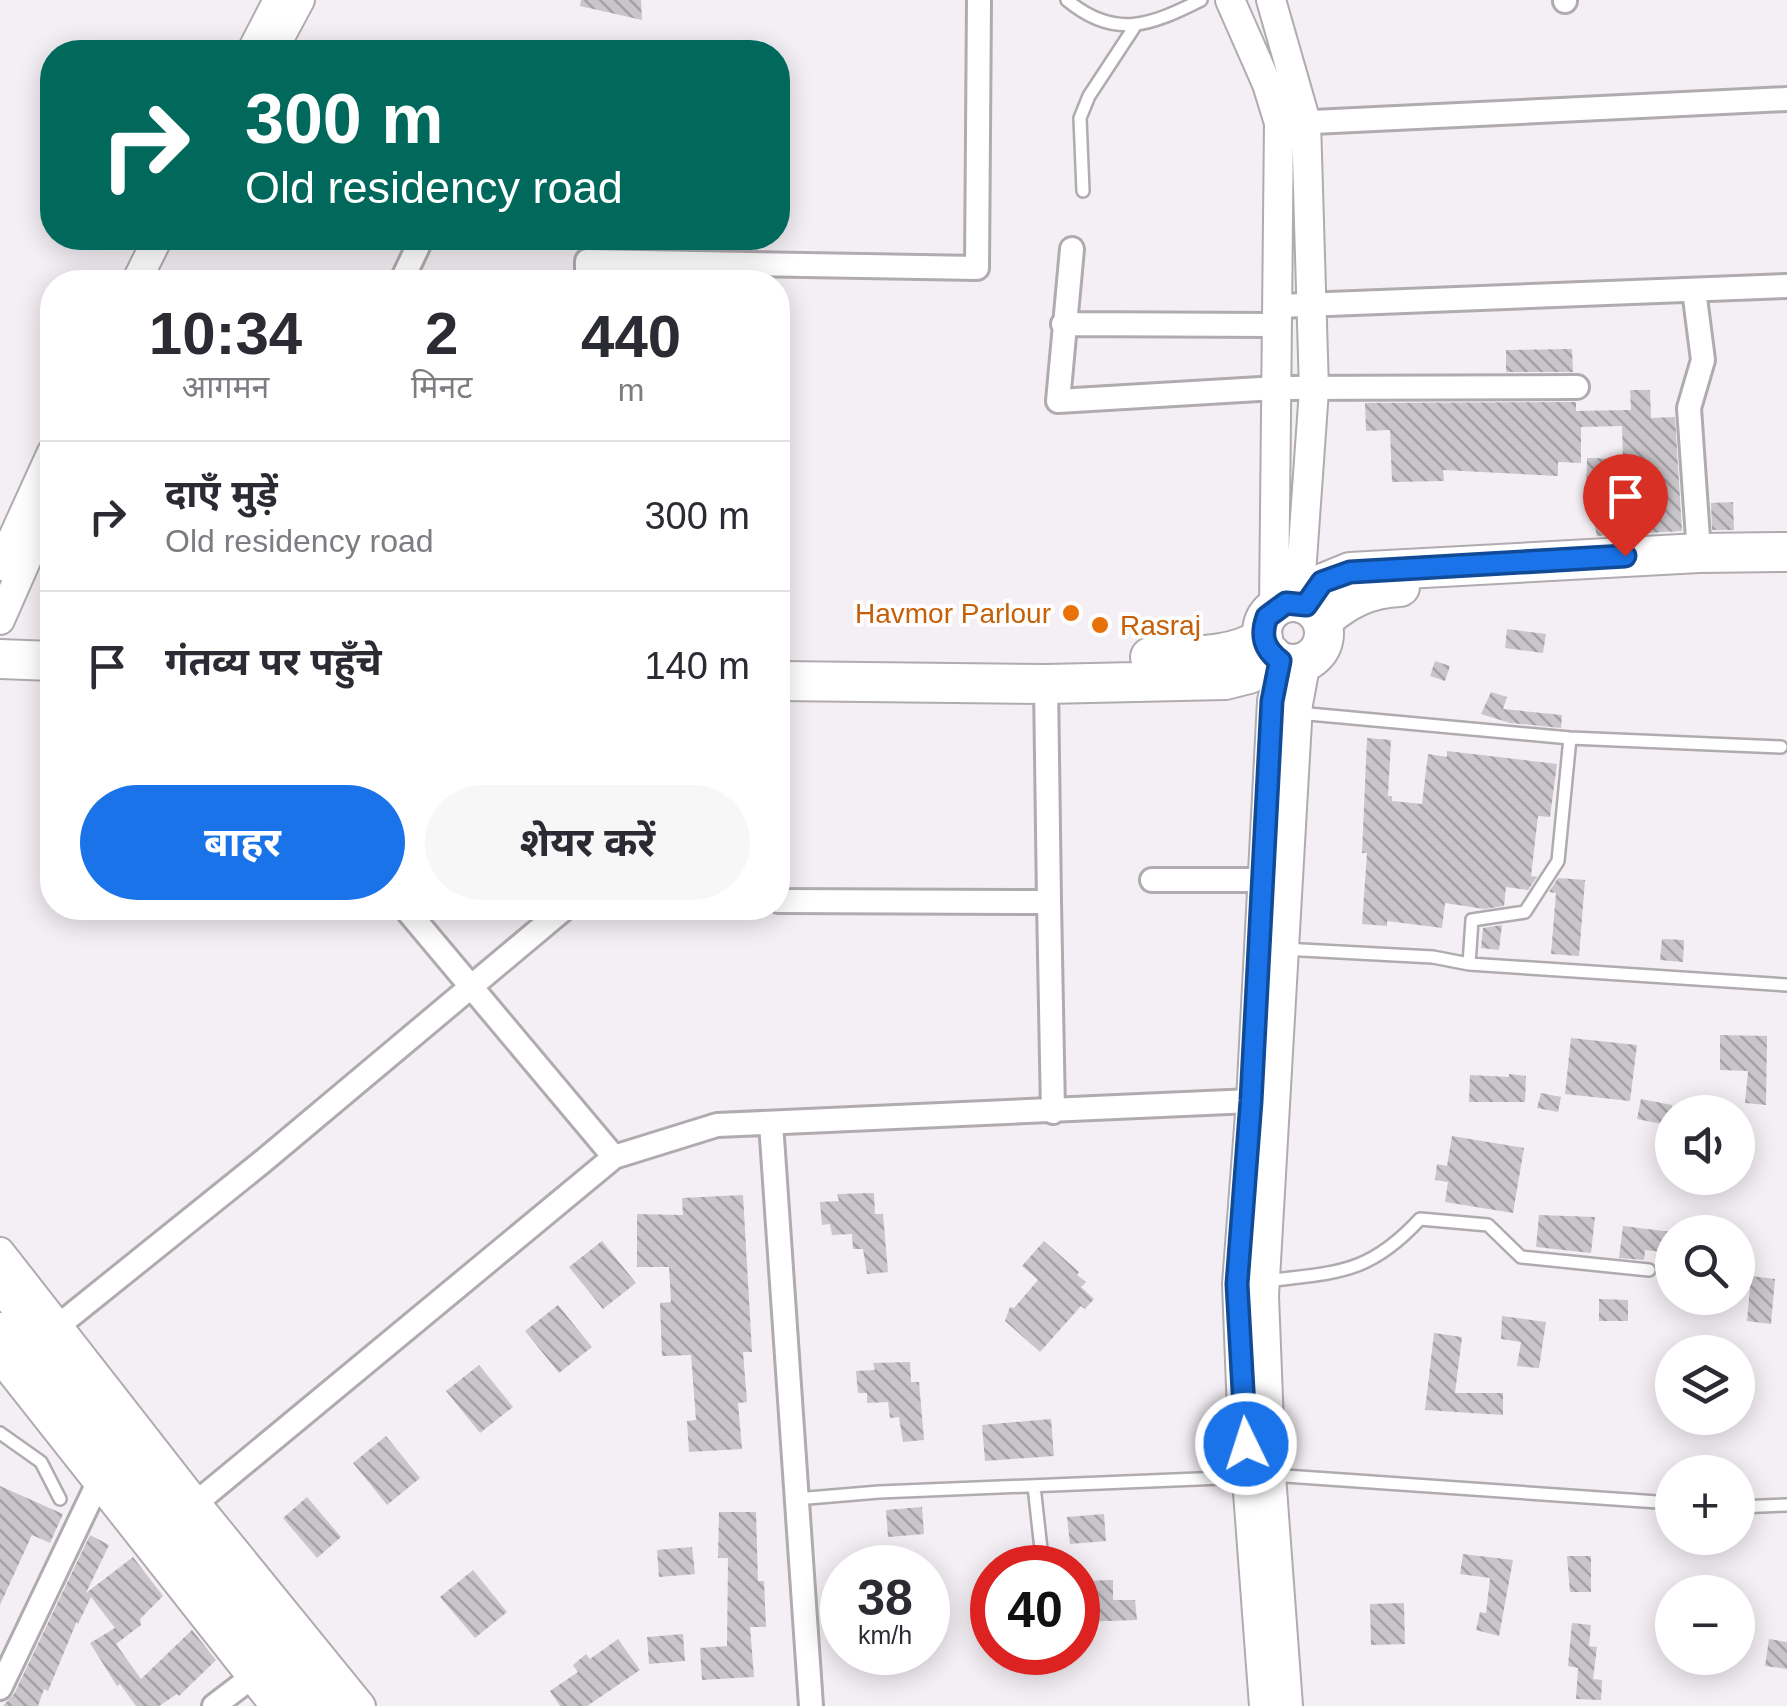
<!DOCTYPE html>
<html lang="hi">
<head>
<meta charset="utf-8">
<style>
	body { margin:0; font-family:Arial,"Noto Sans Devanagari",sans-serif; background:#f7f7f7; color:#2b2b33; height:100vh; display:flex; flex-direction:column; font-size:38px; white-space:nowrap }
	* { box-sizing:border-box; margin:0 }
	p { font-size:32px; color:#7c7c81 }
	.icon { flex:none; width:55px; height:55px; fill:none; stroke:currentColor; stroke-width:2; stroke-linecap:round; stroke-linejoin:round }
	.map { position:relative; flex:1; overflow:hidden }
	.drawer { position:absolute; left:40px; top:270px; width:750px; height:650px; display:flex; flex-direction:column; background:#fff; border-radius:40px; box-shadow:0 5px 25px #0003 }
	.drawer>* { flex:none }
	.banner { position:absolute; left:40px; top:40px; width:750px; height:210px; border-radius:40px; box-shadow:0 5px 25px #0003; background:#00695c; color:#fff; overflow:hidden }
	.buttons { position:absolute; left:1655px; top:1095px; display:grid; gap:20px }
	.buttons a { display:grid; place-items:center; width:100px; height:100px; border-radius:50%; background:#fff; box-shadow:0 5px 25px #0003; font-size:50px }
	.speed { position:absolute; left:820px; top:1545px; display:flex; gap:20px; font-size:50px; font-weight:700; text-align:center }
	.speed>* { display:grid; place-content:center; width:130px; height:130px; border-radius:50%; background:#fff; box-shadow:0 5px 25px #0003; line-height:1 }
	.speed small { font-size:25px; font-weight:400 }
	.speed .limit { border:15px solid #d22; background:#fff; color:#111 }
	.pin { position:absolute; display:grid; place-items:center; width:85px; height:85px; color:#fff; margin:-102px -42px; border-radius:50% 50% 50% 0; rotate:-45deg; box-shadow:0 0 10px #0007 }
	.pin .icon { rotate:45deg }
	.me { position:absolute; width:110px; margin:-55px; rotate:356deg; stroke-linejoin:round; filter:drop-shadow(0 0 8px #0008) }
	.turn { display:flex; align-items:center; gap:35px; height:210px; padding:0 40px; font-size:45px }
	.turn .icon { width:130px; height:130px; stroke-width:2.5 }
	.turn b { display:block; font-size:70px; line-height:85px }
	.eta { display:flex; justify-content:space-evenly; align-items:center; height:170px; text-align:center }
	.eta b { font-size:60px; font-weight:700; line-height:70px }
	.primary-button { display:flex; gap:20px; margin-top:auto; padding:20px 40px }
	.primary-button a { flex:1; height:115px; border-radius:60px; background:#1a73e8; color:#fff; font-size:40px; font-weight:700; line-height:115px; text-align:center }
	.primary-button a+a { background:#f7f7f7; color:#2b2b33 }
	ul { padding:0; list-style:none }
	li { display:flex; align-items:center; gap:30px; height:150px; padding:0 40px; border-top:2px solid #e1e1e2 }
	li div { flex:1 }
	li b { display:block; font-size:38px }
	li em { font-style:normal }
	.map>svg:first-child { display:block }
</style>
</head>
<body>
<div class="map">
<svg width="1787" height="1706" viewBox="0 0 1787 1706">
	<defs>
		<pattern id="building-back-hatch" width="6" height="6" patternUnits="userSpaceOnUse" patternTransform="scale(2.5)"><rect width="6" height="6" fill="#c9c5ca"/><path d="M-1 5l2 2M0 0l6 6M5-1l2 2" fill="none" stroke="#a4a1a5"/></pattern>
	</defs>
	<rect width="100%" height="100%" fill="#f4eff4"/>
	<path fill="url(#building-back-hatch)" d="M581,0H641L642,20L580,6Z
		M1572,349L1573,372H1506V350Z
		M1630,390H1650L1651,418L1675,417L1682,531L1597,536L1588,494H1586L1587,458L1623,459L1622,426L1581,427V463L1558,462V476L1443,470L1444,481L1392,482L1390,430L1366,431L1365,403L1576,402V411L1631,410Z
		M1733,502L1734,530H1712L1711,503Z
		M1507,629L1546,634L1543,653L1505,648Z
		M1435,661L1450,666L1445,681L1430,676Z
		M1491,692L1507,697L1503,709L1562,715L1561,728L1510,723L1481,714Z
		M1367,738L1391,740L1388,796H1392V801L1422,804L1428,754L1447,757V751L1557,764L1550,817L1538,816L1531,876L1537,877L1528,890L1506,887L1504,906L1484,909L1445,903L1442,928L1387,921V926L1362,924L1367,853H1362Z
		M1558,878L1585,880L1579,956L1551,954L1556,893L1549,892Z
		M1502,925L1499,950L1481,948L1483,928Z
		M1662,939L1684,940L1683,962L1660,960Z
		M1720,1035L1767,1036L1766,1105L1745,1103L1748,1071L1720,1070Z
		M1571,1038L1637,1045L1630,1101L1565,1094Z
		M1509,1074L1526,1076L1525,1102H1469L1470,1075L1509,1077Z
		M1541,1093L1561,1097L1558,1112L1537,1108Z
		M1641,1099L1672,1105V1126L1637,1119Z
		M1452,1136L1524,1148L1513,1213L1445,1202L1448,1182L1435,1180L1437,1164L1447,1166Z
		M874,1193L875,1214H883L888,1272L867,1274L863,1249H853L852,1234L832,1235L830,1224L822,1225L820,1202L839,1201L837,1194Z
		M743,1195L752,1352H743L747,1402L738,1403L742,1449L689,1452L687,1421L696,1420L691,1355L662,1356L660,1303L671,1302L669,1267H637V1214L683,1215L682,1198Z
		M1539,1215L1595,1217L1591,1253L1536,1247Z
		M1623,1226L1672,1232V1253L1645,1250L1644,1260L1619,1258Z
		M602,1241L636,1283L603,1309L569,1267Z
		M1044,1241L1079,1272L1077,1275L1086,1282L1081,1287L1094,1299L1085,1309L1081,1306L1040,1352L1005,1321L1010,1307L1014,1308L1038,1280L1022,1266Z
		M1751,1276L1775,1279L1771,1324L1747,1321Z
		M1599,1299L1628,1300V1321H1599Z
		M558,1305L592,1347L559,1373L525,1331Z
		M1502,1316L1546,1322L1539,1368L1517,1366L1521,1342L1501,1339Z
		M1434,1333L1462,1337L1455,1393H1503V1415L1425,1410Z
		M910,1362L911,1382H919L924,1440L903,1442L899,1417L890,1418L888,1402L867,1403V1393H858L856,1371L875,1370L873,1363Z
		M479,1365L513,1407L480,1433L446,1391Z
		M1051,1419L1054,1456L985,1461L982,1425Z
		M386,1436L420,1478L387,1505L353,1463Z
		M0,1486L63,1514L50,1543L32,1535L0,1605Z
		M307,1497L341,1537L317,1558L283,1518Z
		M922,1507L924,1534L888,1537L886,1510Z
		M719,1512H756L758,1581H764L766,1627H750L754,1677L702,1680L700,1648L727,1646L728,1558H718Z
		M1104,1514L1106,1541L1070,1544L1067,1517Z
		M90,1535L109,1545L86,1593L133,1557L163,1596L140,1619L141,1625L116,1644L141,1679L192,1630L216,1660L179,1696L177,1694L159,1706H136L120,1684L117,1686L90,1643L115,1628L91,1597L78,1624L77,1621L48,1691L44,1689L38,1706H3L14,1694Z
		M692,1547L695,1574L659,1577L657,1550Z
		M1463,1554L1513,1560L1499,1636L1476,1630L1480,1612L1486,1613L1490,1578L1460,1574Z
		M1567,1556H1591V1592H1570Z
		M473,1570L507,1612L475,1638L440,1597Z
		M1113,1580V1600H1135L1137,1620L1079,1622V1581Z
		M1404,1603L1405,1644L1371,1645L1370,1604Z
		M1572,1623L1591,1625L1589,1646L1597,1647L1593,1679L1602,1680L1601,1700L1576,1699L1578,1668L1568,1666Z
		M683,1634L685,1661L649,1664L647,1637Z
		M618,1639L640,1670L587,1706H560L550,1691L578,1672L573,1665L586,1654L590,1659Z
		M1769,1639L1787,1642V1669L1765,1666Z"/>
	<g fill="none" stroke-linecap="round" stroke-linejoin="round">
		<defs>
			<path id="service" d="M1067,0C1115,40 1151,25 1201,0
				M1083,191L1080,118L1089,96L1135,26
				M1298,713L1570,738L1781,747
				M1283,949L1433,957L1469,964L1787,985
				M1469,964L1472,920L1525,912L1558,861L1570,738
				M1266,1281C1337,1272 1368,1275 1420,1219L1488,1225L1521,1257L1649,1270
				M0,1433L41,1462L60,1499
				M1271,1475L1672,1503
				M1034,1486L1043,1567
				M796,1499L879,1492L1246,1477
				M1738,1507L1787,1505"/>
			<path id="minor" d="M1565,0V1
				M1292,123L1787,99
				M1072,249L1058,401L1277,388L1577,387
				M401,282L422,238
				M587,282V261L977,268L979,0
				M1694,290L1703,360L1689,408L1699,553
				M1278,306L1787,286
				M1063,324L1277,325
				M1152,880H1262
				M778,901L1049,902L1046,684
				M1049,902L1053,1112
				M405,908L614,1157L717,1125L1251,1101
				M771,1123L811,1706
				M58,1326L262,1162L565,908
				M196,1503L614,1157
				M0,1688L98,1483
				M214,1706L252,1677"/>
			<path id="tertiary" d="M1230,0L1267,84L1279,123L1274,609
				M1271,0L1306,122L1314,390L1299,602
				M251,52L278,0
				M272,52L300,0
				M136,282L158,238
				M0,566L52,452
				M0,620L52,502
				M0,1252L196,1503L361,1706
				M0,1358L275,1706
				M1264,1706L1242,1412L1237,1284L1251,1101L1272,701L1280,661
				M1288,1706L1271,1475L1264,1296L1298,704L1306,661"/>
			<path id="secondary" d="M0,1286L332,1706
				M0,1328L302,1706"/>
			<path id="trunk" d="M1262 633a31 31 0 1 1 62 0a31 31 0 1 1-62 0Z
				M1306,605L1323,583L1350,572L1699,553L1787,552
				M1322,621C1345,600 1369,588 1400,587
				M1150,657C1189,655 1229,659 1263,638
				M0,659L52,661
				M778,681L1046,684L1225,680L1249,674L1271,654"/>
		</defs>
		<use href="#service" stroke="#b0abaf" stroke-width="16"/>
		<use href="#minor" stroke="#b0abaf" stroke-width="28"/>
		<use href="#tertiary" stroke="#b0abaf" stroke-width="32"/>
		<use href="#secondary" stroke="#b0abaf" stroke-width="35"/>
		<use href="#trunk" stroke="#b0abaf" stroke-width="42"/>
		<use href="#service" stroke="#fff" stroke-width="11"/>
		<use href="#minor" stroke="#fff" stroke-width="22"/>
		<use href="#tertiary" stroke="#fff" stroke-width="28"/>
		<use href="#secondary" stroke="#fff" stroke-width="30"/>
		<use href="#trunk" stroke="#fff" stroke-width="38"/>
	</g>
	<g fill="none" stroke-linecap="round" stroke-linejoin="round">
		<defs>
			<path id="route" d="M1246,1444L1237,1284L1251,1101L1272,701L1280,661C1264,649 1260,636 1267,617L1286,603L1306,605L1322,582L1350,572L1625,556"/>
		</defs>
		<use href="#route" stroke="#114b97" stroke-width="25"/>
		<use href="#route" stroke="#1a73e8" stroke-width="18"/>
	</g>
	<g fill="#e8710a" stroke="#fefefe" stroke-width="4">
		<circle cx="1071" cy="613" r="10"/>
		<circle cx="1100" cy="625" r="10"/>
	</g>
	<g text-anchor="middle" stroke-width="8" stroke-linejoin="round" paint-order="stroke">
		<g font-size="28" fill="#c56008" stroke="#fefefe" text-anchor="end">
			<text x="1051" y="623">Havmor Parlour</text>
			<text x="1120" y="635" text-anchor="start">Rasraj</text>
		</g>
	</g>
</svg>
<div class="buttons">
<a><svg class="icon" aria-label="sound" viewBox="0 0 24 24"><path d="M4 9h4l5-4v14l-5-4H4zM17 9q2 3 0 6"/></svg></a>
<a><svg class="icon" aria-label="search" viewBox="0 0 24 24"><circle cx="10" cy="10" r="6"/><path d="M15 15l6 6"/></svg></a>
<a><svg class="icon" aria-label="layers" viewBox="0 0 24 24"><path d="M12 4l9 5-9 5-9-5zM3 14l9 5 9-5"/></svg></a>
<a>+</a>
<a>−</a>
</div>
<div class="speed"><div>38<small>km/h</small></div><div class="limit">40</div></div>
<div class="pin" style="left:1625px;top:556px;background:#d93025"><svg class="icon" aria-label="arrive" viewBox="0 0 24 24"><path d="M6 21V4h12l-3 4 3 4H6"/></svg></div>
<svg class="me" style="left:1246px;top:1444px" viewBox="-20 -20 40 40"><circle r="17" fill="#1a73e8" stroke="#fff" stroke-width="3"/><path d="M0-11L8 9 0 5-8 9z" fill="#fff"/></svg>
<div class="banner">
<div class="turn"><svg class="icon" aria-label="right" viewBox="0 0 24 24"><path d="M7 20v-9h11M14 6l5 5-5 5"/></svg><div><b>300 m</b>Old residency road</div></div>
</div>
<section class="drawer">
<div class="eta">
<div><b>10:34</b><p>आगमन</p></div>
<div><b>2</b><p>मिनट</p></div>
<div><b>440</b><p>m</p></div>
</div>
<ul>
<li><svg class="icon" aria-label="right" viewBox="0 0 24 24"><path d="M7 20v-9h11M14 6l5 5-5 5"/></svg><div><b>दाएँ मुड़ें</b><p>Old residency road</p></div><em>300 m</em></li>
<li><svg class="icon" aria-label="arrive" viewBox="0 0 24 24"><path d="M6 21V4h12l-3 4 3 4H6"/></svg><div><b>गंतव्य पर पहुँचे</b></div><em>140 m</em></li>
</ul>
<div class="primary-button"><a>बाहर</a><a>शेयर करें</a></div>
</section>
</div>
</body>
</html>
